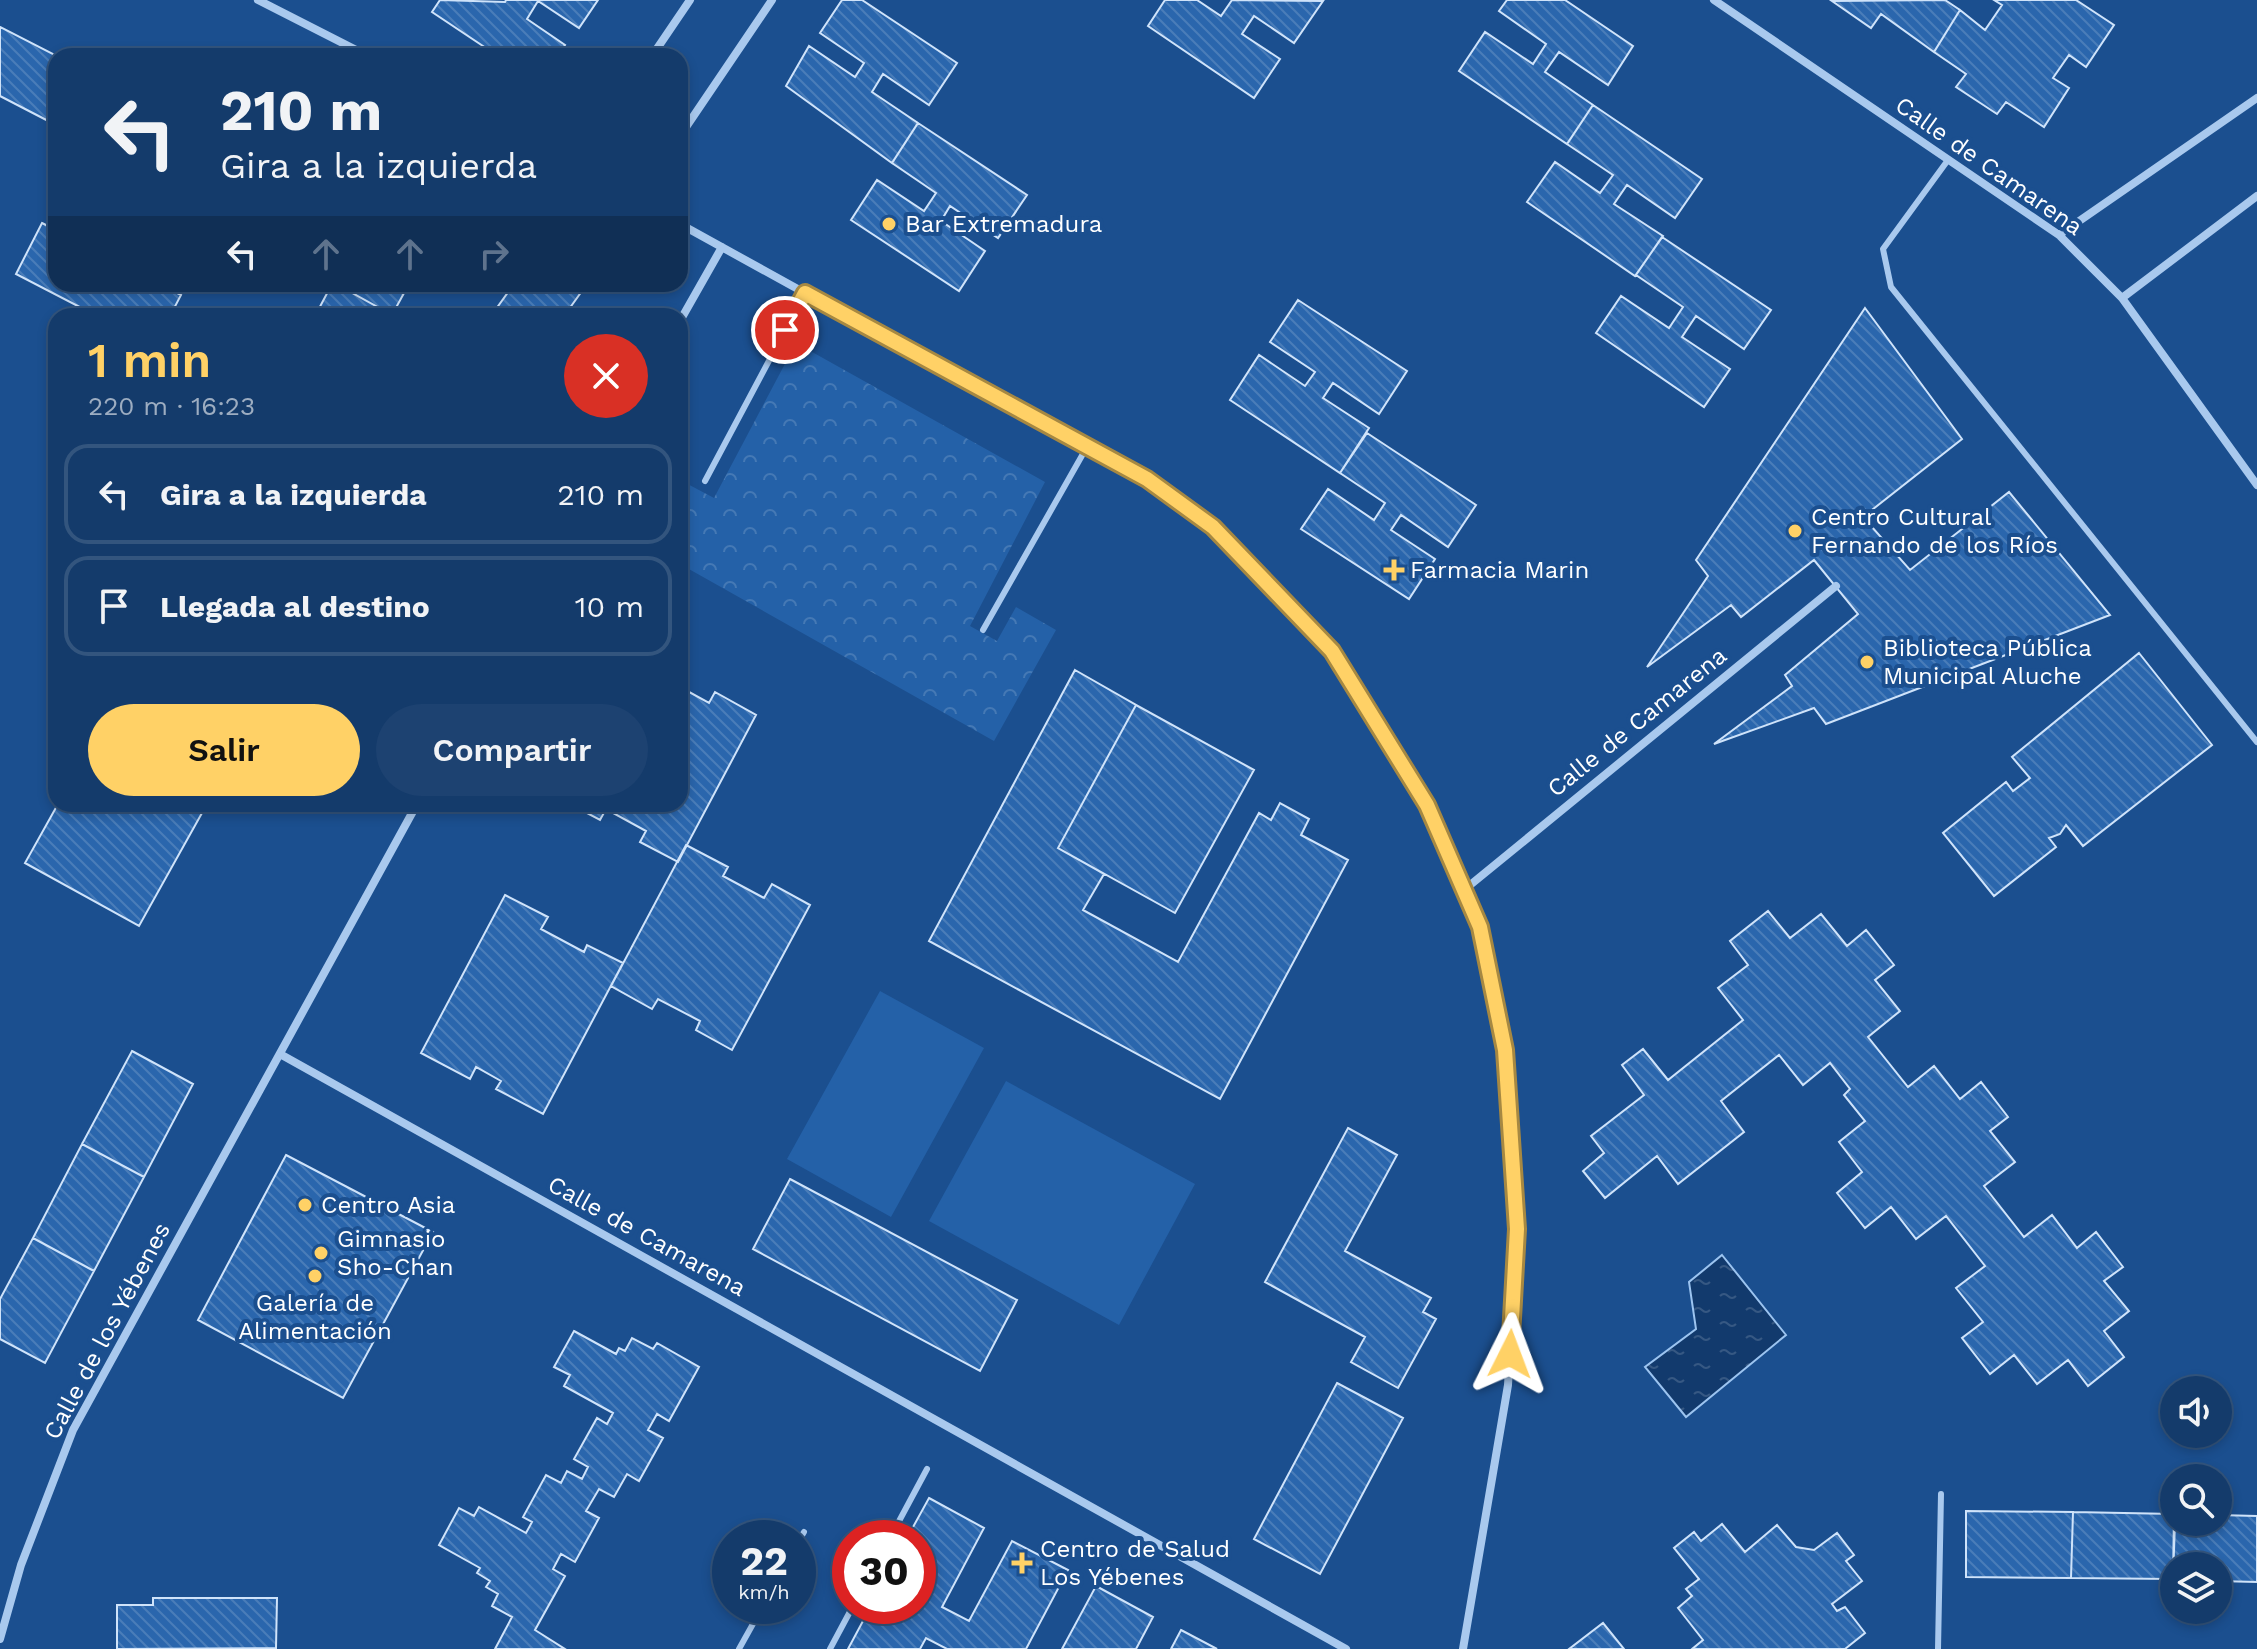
<!DOCTYPE html>
<html lang="es">
<head>
<meta charset="utf-8">
<style>
	body { margin:0; font-family:"Work Sans",sans-serif; background:#1d4271; color:#f1f3f6; height:100vh; display:flex; flex-direction:column; font-size:30px; white-space:nowrap }
	* { box-sizing:border-box; margin:0 }
	p { font-size:26px; color:#9dadc1 }
	.icon { flex:none; width:44px; height:44px; fill:none; stroke:currentColor; stroke-width:2; stroke-linecap:round; stroke-linejoin:round }
	.map { position:relative; flex:1; overflow:hidden }
	.details { position:absolute; left:48px; top:308px; width:640px; height:504px; display:flex; flex-direction:column; background:#143b6b; border-radius:24px; box-shadow:0 4px 12px #0003,0 0 0 2px #33557e }
	.details>* { flex:none }
	.hud { position:absolute; left:48px; top:48px; width:640px; height:244px; border-radius:24px; box-shadow:0 4px 12px #0003,0 0 0 2px #33557e; background:#143b6b; color:#f1f3f6; overflow:hidden }
	.fabs { position:absolute; left:2160px; top:1376px; display:grid; gap:16px }
	.fabs a { display:grid; place-items:center; width:72px; height:72px; border-radius:50%; background:#143b6b; box-shadow:0 4px 12px #0003,0 0 0 2px #33557e; font-size:40px }
	.speed { position:absolute; left:712px; top:1520px; display:flex; gap:16px; font-size:40px; font-weight:700; text-align:center }
	.speed>* { display:grid; place-content:center; width:104px; height:104px; border-radius:50%; background:#143b6b; box-shadow:0 4px 12px #0003,0 0 0 2px #33557e; line-height:1 }
	.speed small { font-size:20px; font-weight:400 }
	.speed .limit { border:12px solid #d22; background:#fff; color:#111 }
	.pin { position:absolute; display:grid; place-items:center; width:68px; height:68px; color:#fff; margin:-34px; border:4px solid #fff; border-radius:50%; box-shadow:0 2px 8px #0007 }
	.me { position:absolute; width:88px; margin:-44px; rotate:3deg; stroke-linejoin:round; filter:drop-shadow(0 0 6px #0008) }
	.turn { display:flex; align-items:center; gap:28px; height:168px; padding:0 40px; font-size:36px }
	.turn .icon { width:104px; height:104px; stroke-width:2.5 }
	.turn b { display:block; font-size:56px; line-height:68px }
	.lanes { display:flex; align-items:center; height:76px; padding:0 40px; background:#0003; justify-content:center; gap:40px; direction:ltr }
	.lanes .off { opacity:.35 }
	.round { display:grid; place-items:center; flex:none; width:84px; height:84px; border-radius:42px; background:#1d4271 }
	.head { display:flex; align-items:center; justify-content:space-between; height:136px; padding:0 40px }
	h1 { font-size:48px; font-weight:600; line-height:60px; color:#ffd166 }
	.button { display:flex; gap:16px; margin-top:auto; padding:16px 40px }
	.button a { flex:1; height:92px; border-radius:48px; background:#ffd166; color:#111; font-size:32px; font-weight:600; line-height:92px; text-align:center }
	.button a+a { background:#1d4271; color:#f1f3f6 }
	ul { padding:0; list-style:none }
	li { display:flex; align-items:center; gap:24px; height:100px; margin:0 16px 12px; padding:0 24px; border:4px solid #33557e; border-radius:24px }
	li div { flex:1 }
	li b { display:block; font-size:30px }
	li em { font-style:normal }
	.map>svg:first-child { display:block }
</style>
</head>
<body>
<div class="map">
<svg width="2257" height="1649" viewBox="0 0 2257 1649">
	<defs>
		<pattern id="park-crowns" width="20" height="18" patternUnits="userSpaceOnUse" patternTransform="scale(2)"><rect width="20" height="18" fill="#2461a8"/><path d="M2 6a3 3 0 1 1 6 0M12 15a3 3 0 1 1 6 0" fill="none" stroke="#4579b5"/></pattern>
		<pattern id="water-ripples" width="26" height="14" patternUnits="userSpaceOnUse" patternTransform="scale(2)"><rect width="26" height="14" fill="#123a6d"/><path d="M2 4q2-2 4 0t4 0M15 11q2-2 4 0t4 0" fill="none" stroke="#365883"/></pattern>
		<pattern id="building-back-hatch" width="6" height="6" patternUnits="userSpaceOnUse" patternTransform="scale(2)"><rect width="6" height="6" fill="#2a66ad"/><path d="M-1 5l2 2M0 0l6 6M5-1l2 2" fill="none" stroke="#4a7db9"/></pattern>
	</defs>
	<rect width="100%" height="100%" fill="#1b4f8f"/>
	<path fill="url(#park-crowns)" d="M796,343L1045,482L970,626L997,641L1016,607L1056,630L994,741L680,564V480L714,498Z"/>
	<path fill="#2461a8" d="M880,991L984,1048L891,1217L787,1159Z
		M1006,1081L1195,1184L1119,1325L929,1221Z"/>
	<path fill="url(#water-ripples)" stroke="#9cc4f0" stroke-width="2" d="M1722,1255L1786,1335L1686,1417L1645,1367L1696,1329L1689,1282Z"/>
	<path fill="url(#building-back-hatch)" stroke="#cfe3fa" stroke-width="2" d="M440,0L505,2L506,0H598L579,28L538,1L527,19L565,45L557,56H498L432,12Z
		M842,0H862L957,63L929,105L883,74L872,92L918,123L892,163L786,86L809,46L855,77L864,63L820,33Z
		M1165,0H1197L1221,16L1232,0L1323,1L1294,43L1254,16L1242,34L1280,59L1254,98L1148,26Z
		M1507,0H1565L1633,46L1608,85L1559,52L1545,72L1593,105L1567,144L1459,71L1485,32L1533,64L1546,44L1499,11Z
		M1945,0L1960,10L1934,52L1881,14L1871,28L1832,1Z
		M1994,0H2076L2114,25L2086,67L2069,55L2053,78L2069,88L2044,127L2006,102L1997,114L1956,87L1966,74L1934,52L1960,10L1985,30L2002,5Z
		M0,27L57,56L56,125L0,96Z
		M1593,105L1702,179L1675,218L1627,185L1614,204L1663,236L1635,276L1527,202L1555,162L1600,193L1613,175L1567,144Z
		M918,123L1027,195L998,238L950,206L941,221L985,251L959,291L851,220L877,180L924,211L936,193L892,163Z
		M42,223L56,230V284H160L181,295L170,316H97L16,274Z
		M1662,237L1771,310L1744,349L1696,316L1682,337L1730,369L1704,407L1596,333L1621,296L1669,328L1683,307L1636,275Z
		M332,284H336L392,315L315,316Z
		M336,284H409L392,315Z
		M514,284H587L564,316H491Z
		M1298,300L1407,371L1379,414L1333,383L1323,398L1369,428L1340,473L1230,400L1259,355L1305,386L1315,372L1270,342Z
		M1865,308L1962,439L1863,517L1910,570L2009,492L2110,615L1826,724L1814,708L1714,744L1792,686L1785,675L1858,614L1814,560L1741,617L1731,605L1647,667L1708,576L1696,560Z
		M1367,433L1476,505L1448,547L1401,515L1391,530L1435,559L1409,599L1301,529L1328,489L1374,520L1385,503L1340,473Z
		M2139,653L2212,745L2083,846L2066,825L2060,834L2049,838L2056,847L1994,896L1943,833L2006,782L2013,791L2030,778L2012,757Z
		M1075,670L1136,705L1058,848L1104,874L1083,910L1178,962L1259,813L1271,820L1280,803L1309,819L1301,835L1348,860L1220,1099L929,941Z
		M680,687L709,703L715,692L756,715L678,862L640,842L646,831L606,809L600,820L570,804H680Z
		M1136,705L1254,770L1175,913L1058,848Z
		M58,804H207L139,926L25,863Z
		M686,845L728,867L723,876L764,898L772,884L810,905L732,1050L696,1030L700,1021L658,999L652,1009L611,986Z
		M505,895L548,917L541,929L584,952L587,945L623,963L543,1114L496,1089L501,1081L476,1067L470,1079L421,1053Z
		M1768,911L1790,938L1821,914L1847,946L1866,930L1894,965L1875,980L1900,1011L1868,1037L1908,1087L1934,1066L1960,1099L1981,1082L2008,1117L1990,1131L2015,1162L1984,1186L2024,1237L2052,1215L2077,1248L2096,1232L2123,1267L2104,1281L2129,1311L2104,1331L2124,1357L2088,1386L2068,1360L2037,1384L2014,1355L1990,1374L1962,1338L1983,1322L1956,1288L1985,1266L1946,1216L1916,1239L1891,1207L1865,1228L1837,1193L1862,1172L1839,1142L1865,1121L1844,1095L1850,1089L1830,1063L1803,1085L1779,1055L1721,1101L1744,1132L1678,1184L1657,1156L1605,1198L1583,1171L1604,1153L1591,1136L1644,1095L1622,1065L1643,1049L1668,1080L1743,1020L1718,988L1748,965L1730,941Z
		M132,1051L193,1084L144,1177L82,1144Z
		M1348,1128L1397,1155L1345,1251L1431,1298L1423,1312L1436,1319L1398,1388L1351,1362L1365,1337L1265,1282Z
		M82,1144L144,1177L94,1271L33,1238Z
		M286,1155L433,1232L343,1398L198,1320Z
		M790,1179L1017,1300L980,1371L753,1249Z
		M33,1238L94,1271L45,1363L0,1339V1299Z
		M574,1331L616,1354L619,1348L625,1351L632,1338L653,1349L657,1343L699,1367L669,1421L657,1414L648,1430L663,1438L639,1481L627,1474L614,1497L599,1489L586,1511L599,1518L575,1562L561,1554L553,1569L565,1576L535,1630L565,1649H495L512,1617L492,1606L498,1594L486,1587L490,1581L477,1573L480,1568L439,1545L459,1508L474,1516L479,1507L526,1533L532,1522L523,1517L546,1475L561,1483L567,1471L582,1479L588,1467L574,1459L597,1418L607,1424L613,1413L564,1386L570,1375L554,1367Z
		M1337,1383L1403,1418L1320,1574L1254,1539Z
		M929,1498L984,1528L942,1607L969,1621L1012,1541L1068,1570L1026,1649H947L926,1638L920,1649H848L871,1606H918V1538H907Z
		M1966,1511L2073,1512L2071,1578L1966,1577Z
		M2073,1512L2174,1514L2173,1579L2071,1578Z
		M2218,1515L2257,1516V1582L2218,1581V1566H2174L2173,1579L2175,1522H2218Z
		M1722,1524L1745,1552L1777,1525L1796,1547L1814,1550L1837,1533L1854,1555L1846,1561L1862,1581L1832,1604L1837,1611L1845,1607L1865,1633L1845,1649H1692L1703,1640L1678,1608L1692,1596L1686,1589L1699,1579L1674,1548L1694,1532L1701,1541Z
		M1096,1586L1153,1617L1136,1649H1062Z
		M153,1598H277L276,1648L117,1649V1605H153Z
		M1603,1623L1624,1649H1569Z
		M1181,1630L1217,1649H1171Z"/>
	<g fill="none" stroke-linecap="round" stroke-linejoin="round">
		<path stroke="#a9c9ee" stroke-width="6" d="M1948,160L1883,249L1891,287L2257,742
			M705,481L805,293
			M983,630L1088,445
			M890,1538L927,1469
			M798,1542L804,1532
			M739,1649L763,1606
			M830,1649L853,1606
			M1938,1649L1941,1494"/>
		<path stroke="#a9c9ee" stroke-width="8" d="M258,0L368,56
			M1714,0L2059,235L2122,298L2257,485
			M652,56L690,0
			M680,136L772,0
			M680,224L995,398L1101,451L1213,527L1332,651L1427,805L1480,927L1505,1050L1517,1229L1508,1385L1463,1649
			M2059,235L2257,98
			M2122,298L2257,196
			M680,321L722,247
			M1464,890L1836,586
			M280,1054L1346,1649
			M0,1639L21,1565L73,1430L417,804"/>
	</g>
	<g fill="none" stroke-linecap="round" stroke-linejoin="round">
		<defs>
			<path id="route" d="M785,330L805,293L1147,479L1213,527L1332,651L1427,805L1480,927L1505,1050L1517,1229L1510,1354"/>
		</defs>
		<use href="#route" stroke="#a68842" stroke-width="20"/>
		<use href="#route" stroke="#ffd166" stroke-width="14"/>
	</g>
	<g fill="#ffd166" stroke="#1b4f8f" stroke-width="3">
		<circle cx="889" cy="224" r="8"/>
		<circle cx="1795" cy="531" r="8"/>
		<path d="M1390 558h8v8h8v8h-8v8h-8v-8h-8v-8h8z"/>
		<circle cx="1867" cy="662" r="8"/>
		<circle cx="305" cy="1205" r="8"/>
		<circle cx="321" cy="1253" r="8"/>
		<circle cx="315" cy="1276" r="8"/>
		<path d="M1018 1551h8v8h8v8h-8v8h-8v-8h-8v-8h8z"/>
	</g>
	<g text-anchor="middle" stroke-width="8" stroke-linejoin="round" paint-order="stroke">
		<g font-size="24" fill="#fff" stroke="#1b4f8f">
			<text transform="translate(1989 166) rotate(35)" y="8">Calle de Camarena</text>
			<text transform="translate(1637 722) rotate(-39)" y="8">Calle de Camarena</text>
			<text transform="translate(647 1236) rotate(29)" y="8">Calle de Camarena</text>
			<text transform="translate(107 1331) rotate(-62)" y="8">Calle de los Yébenes</text>
		</g>
		<g font-size="24" fill="#fff" stroke="#1b4f8f" text-anchor="start">
			<text x="905" y="232">Bar Extremadura</text>
			<text x="1811" y="525">Centro Cultural<tspan x="1811" dy="28">Fernando de los Ríos</tspan></text>
			<text x="1410" y="578">Farmacia Marin</text>
			<text x="1883" y="656">Biblioteca Pública<tspan x="1883" dy="28">Municipal Aluche</tspan></text>
			<text x="321" y="1213">Centro Asia</text>
			<text x="337" y="1247">Gimnasio<tspan x="337" dy="28">Sho-Chan</tspan></text>
			<text x="315" y="1311" text-anchor="middle">Galería de<tspan x="315" dy="28">Alimentación</tspan></text>
			<text x="1040" y="1557">Centro de Salud<tspan x="1040" dy="28">Los Yébenes</tspan></text>
		</g>
	</g>
</svg>
<div class="fabs">
<a><svg class="icon" aria-label="sound" viewBox="0 0 24 24"><path d="M4 9h4l5-4v14l-5-4H4zM17 9q2 3 0 6"/></svg></a>
<a><svg class="icon" aria-label="search" viewBox="0 0 24 24"><circle cx="10" cy="10" r="6"/><path d="M15 15l6 6"/></svg></a>
<a><svg class="icon" aria-label="layers" viewBox="0 0 24 24"><path d="M12 4l9 5-9 5-9-5zM3 14l9 5 9-5"/></svg></a>
</div>
<div class="speed"><div>22<small>km/h</small></div><div class="limit">30</div></div>
<div class="pin" style="left:785px;top:330px;background:#d93025"><svg class="icon" aria-label="arrive" viewBox="0 0 24 24"><path d="M6 21V4h12l-3 4 3 4H6"/></svg></div>
<svg class="me" style="left:1510px;top:1354px" viewBox="-20 -20 40 40"><path d="M0-17L14 15 0 8-14 15z" fill="#ffd166" stroke="#fff" stroke-width="4"/></svg>
<div class="hud">
<div class="turn"><svg class="icon" aria-label="left" viewBox="0 0 24 24"><path d="M17 20v-9H6M10 6l-5 5 5 5"/></svg><div><b>210 m</b>Gira a la izquierda</div></div>
<div class="lanes"><svg class="icon" aria-label="left" viewBox="0 0 24 24"><path d="M17 20v-9H6M10 6l-5 5 5 5"/></svg><svg class="icon off" aria-label="ahead" viewBox="0 0 24 24"><path d="M12 20V5M6 11l6-6 6 6"/></svg><svg class="icon off" aria-label="ahead" viewBox="0 0 24 24"><path d="M12 20V5M6 11l6-6 6 6"/></svg><svg class="icon off" aria-label="right" viewBox="0 0 24 24"><path d="M7 20v-9h11M14 6l5 5-5 5"/></svg></div>
</div>
<section class="details">
<div class="head"><div><h1>1 min</h1><p>220 m · 16:23</p></div><a class="round" style="background:#d93025;color:#fff"><svg class="icon" aria-label="close" viewBox="0 0 24 24"><path d="M6 6l12 12M18 6L6 18"/></svg></a></div>
<ul>
<li><svg class="icon" aria-label="left" viewBox="0 0 24 24"><path d="M17 20v-9H6M10 6l-5 5 5 5"/></svg><div><b>Gira a la izquierda</b></div><em>210 m</em></li>
<li><svg class="icon" aria-label="arrive" viewBox="0 0 24 24"><path d="M6 21V4h12l-3 4 3 4H6"/></svg><div><b>Llegada al destino</b></div><em>10 m</em></li>
</ul>
<div class="button"><a>Salir</a><a>Compartir</a></div>
</section>
</div>
</body>
</html>
